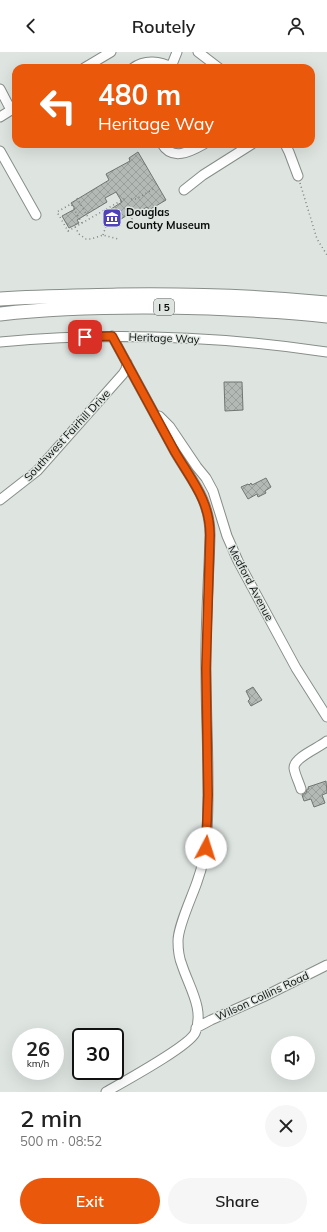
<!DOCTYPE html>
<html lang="en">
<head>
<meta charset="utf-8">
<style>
	body { margin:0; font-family:Mulish,sans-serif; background:#f6f6f6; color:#222; height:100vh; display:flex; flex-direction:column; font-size:15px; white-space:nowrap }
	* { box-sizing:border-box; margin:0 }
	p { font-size:13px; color:#767676 }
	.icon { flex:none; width:22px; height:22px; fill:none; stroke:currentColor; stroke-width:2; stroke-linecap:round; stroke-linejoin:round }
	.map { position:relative; height:1040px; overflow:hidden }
	.panel { display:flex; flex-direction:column; background:#fff; flex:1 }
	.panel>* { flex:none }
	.top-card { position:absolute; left:12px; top:12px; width:303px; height:84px; border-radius:12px; box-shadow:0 4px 16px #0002; background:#ea580c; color:#fff; overflow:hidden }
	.fabs { position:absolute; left:271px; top:984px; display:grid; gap:8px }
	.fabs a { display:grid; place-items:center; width:44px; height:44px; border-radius:50%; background:#fff; box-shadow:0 4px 16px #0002; font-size:20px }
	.speed { position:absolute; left:12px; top:976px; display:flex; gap:8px; font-size:20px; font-weight:700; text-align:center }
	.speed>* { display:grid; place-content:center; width:52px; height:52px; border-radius:50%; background:#fff; box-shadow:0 4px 16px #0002; line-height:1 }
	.speed small { font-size:10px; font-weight:400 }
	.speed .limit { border:2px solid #111; border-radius:6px; background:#fff; color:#111 }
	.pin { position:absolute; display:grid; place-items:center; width:34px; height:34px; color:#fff; margin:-17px; border-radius:8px; box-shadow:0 2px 6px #0006 }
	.me { position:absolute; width:44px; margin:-22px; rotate:5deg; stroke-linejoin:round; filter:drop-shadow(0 0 3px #0008) }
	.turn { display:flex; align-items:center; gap:14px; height:84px; padding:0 20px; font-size:18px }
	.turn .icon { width:52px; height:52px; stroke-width:2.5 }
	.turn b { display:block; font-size:28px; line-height:34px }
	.round { display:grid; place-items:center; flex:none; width:42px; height:42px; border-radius:21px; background:#f6f6f6 }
	.summary { display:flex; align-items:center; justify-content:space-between; height:68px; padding:0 20px }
	h1 { font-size:24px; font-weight:600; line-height:30px }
	.primary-button { display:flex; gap:8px; margin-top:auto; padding:8px 20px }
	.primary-button a { flex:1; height:46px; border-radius:24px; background:#ea580c; color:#fff; font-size:16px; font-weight:600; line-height:46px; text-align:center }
	.primary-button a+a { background:#f6f6f6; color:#222 }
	header { display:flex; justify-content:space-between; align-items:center; height:52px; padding:0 20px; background:#fff; font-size:18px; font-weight:600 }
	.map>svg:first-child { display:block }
</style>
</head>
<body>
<header><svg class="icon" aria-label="back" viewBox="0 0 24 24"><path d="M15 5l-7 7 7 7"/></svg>Routely<svg class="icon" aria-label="person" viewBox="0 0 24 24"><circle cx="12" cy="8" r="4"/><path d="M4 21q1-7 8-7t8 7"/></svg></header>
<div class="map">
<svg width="327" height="1040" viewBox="0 0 327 1040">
	<defs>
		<pattern id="building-cross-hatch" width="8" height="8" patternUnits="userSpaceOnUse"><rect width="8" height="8" fill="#b3bab6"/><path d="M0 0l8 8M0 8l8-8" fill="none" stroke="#999f9b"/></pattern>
	</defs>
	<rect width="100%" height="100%" fill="#dee5e1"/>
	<path fill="url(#building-cross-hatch)" stroke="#707672" d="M138,100L166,148L149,158L147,155L130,165L129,162L118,169L111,157L122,150L116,140L105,146L107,150L77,168L79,171L69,176L62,164L75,157L71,151L109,128L106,122L130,109L129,106Z
		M224,330H242L243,358L225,359Z
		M266,426L271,435L265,439L266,441L258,445L257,442L248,447L241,435L248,432L249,433L251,431L252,433Z
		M253,635L262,648L251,654L248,649L250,647L246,639Z
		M326,729L327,741L322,743L325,751L314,755L311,747L304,749L302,743L306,741L307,737H309L308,735Z"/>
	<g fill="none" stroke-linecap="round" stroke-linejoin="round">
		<defs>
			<path id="minor" d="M198,0L219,16
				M171,15L177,0
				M84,16L111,0
				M133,16C145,7 160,9 173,16
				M0,37L11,58
				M0,65L16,55
				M162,92C172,109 190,100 204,92
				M285,92L289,100L298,124
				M0,99L36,163
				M184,138L203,123L252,92
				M0,290C109,280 219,284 327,300
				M159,364L170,375L197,415L206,426L213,439L227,484L238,509L296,616L327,665
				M0,448L37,419L123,322L126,317L127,311
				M301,737C299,730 295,723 294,716C294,705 319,696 327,689
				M196,976L211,968L263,945L327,913
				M106,1040C123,1030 188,995 195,981C205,958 189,935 182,913C179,906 178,896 178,889C178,874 192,845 197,830C203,814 206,797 207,779C210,726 206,672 206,619C205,574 209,528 210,483C210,448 192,429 175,400C154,361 133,323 112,284"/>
			<path id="highway" d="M0,247C39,244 79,244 118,243C188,242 257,244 327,251
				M0,262C69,254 140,254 209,256C248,258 288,259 327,264"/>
		</defs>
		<use href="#minor" stroke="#878e89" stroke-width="11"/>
		<use href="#highway" stroke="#878e89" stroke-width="15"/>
		<path stroke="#7e8380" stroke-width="1.5" stroke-dasharray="1 3" stroke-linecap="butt" d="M300,131L317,187L327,203
			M77,146L89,167
			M131,147H136L155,136
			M82,171L71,152L57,160L68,179L124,147H127
			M75,175L79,182L86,187H91L103,183L118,187
			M130,175L133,163
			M103,183L106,174"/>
		<use href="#minor" stroke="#fff" stroke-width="9"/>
		<use href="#highway" stroke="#fff" stroke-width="13"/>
	</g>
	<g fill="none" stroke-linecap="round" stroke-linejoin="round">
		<defs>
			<path id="route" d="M85,285L112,284C133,323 154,361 175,400C192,429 210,449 210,483L206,617L208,743L206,796"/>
		</defs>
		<use href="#route" stroke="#983908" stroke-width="10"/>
		<use href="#route" stroke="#ea580c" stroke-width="7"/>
	</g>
	<defs>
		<symbol id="museum-square" viewBox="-11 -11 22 22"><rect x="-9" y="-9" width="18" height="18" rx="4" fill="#5041b8" stroke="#dee5e1"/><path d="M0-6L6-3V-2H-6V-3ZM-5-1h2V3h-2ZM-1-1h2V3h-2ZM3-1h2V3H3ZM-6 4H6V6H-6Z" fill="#fff"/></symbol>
	</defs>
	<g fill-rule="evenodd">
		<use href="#museum-square" x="101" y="155" width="22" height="22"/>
	</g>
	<g text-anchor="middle" stroke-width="3" stroke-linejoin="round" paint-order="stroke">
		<rect fill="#dee5e1" stroke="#4a4e4c" stroke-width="1" x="154" y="247" width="20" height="16" rx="3"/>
		<g font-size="10" font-weight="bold" fill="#0b0e0c">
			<text x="164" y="259">I 5</text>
		</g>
		<g font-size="11" font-weight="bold" fill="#0b0e0c" stroke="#dee5e1" text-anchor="start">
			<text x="126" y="164">Douglas<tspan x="126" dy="13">County Museum</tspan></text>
		</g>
		<g font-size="11" fill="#0b0e0c" stroke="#dee5e1">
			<text transform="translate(164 286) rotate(2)" y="4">Heritage Way</text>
			<text transform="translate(67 383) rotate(-47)" y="4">Southwest Fairhill Drive</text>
			<text transform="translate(251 531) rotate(62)" y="4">Medford Avenue</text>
			<text transform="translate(262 944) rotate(-25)" y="4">Wilson Collins Road</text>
		</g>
	</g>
</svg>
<div class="fabs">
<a><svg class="icon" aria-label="sound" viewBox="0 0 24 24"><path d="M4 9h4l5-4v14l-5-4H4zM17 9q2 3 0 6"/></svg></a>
</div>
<div class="speed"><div>26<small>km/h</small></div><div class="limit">30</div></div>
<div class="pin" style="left:85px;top:285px;background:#d93025"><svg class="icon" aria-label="arrive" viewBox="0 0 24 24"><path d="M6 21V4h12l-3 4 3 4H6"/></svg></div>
<svg class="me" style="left:206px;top:796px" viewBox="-20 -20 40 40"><circle r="19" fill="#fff"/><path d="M0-13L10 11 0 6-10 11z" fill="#ea580c"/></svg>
<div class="top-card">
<div class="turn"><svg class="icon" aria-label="left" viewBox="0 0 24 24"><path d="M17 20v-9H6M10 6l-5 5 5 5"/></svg><div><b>480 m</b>Heritage Way</div></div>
</div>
</div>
<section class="panel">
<div class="summary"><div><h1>2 min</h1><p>500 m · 08:52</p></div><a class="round"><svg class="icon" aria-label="close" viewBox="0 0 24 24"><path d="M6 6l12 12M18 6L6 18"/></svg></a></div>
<div class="primary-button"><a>Exit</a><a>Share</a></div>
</section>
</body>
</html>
